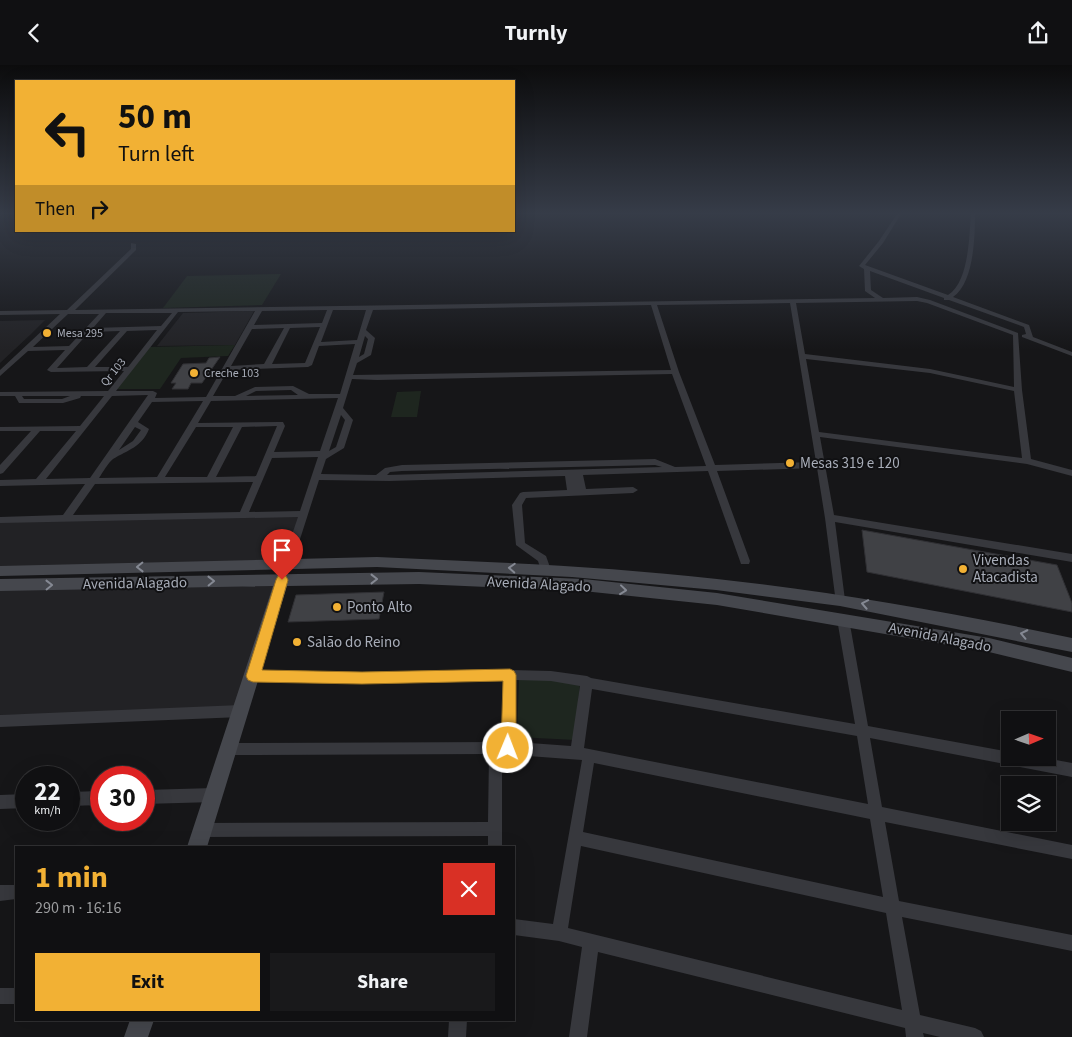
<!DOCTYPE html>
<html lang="en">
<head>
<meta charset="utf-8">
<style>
	body { margin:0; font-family:"Source Sans 3",sans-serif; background:#19191b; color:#f1f3f6; height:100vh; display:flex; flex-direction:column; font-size:19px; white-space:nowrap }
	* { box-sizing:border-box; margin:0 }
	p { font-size:16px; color:#9c9d9f }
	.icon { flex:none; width:28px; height:28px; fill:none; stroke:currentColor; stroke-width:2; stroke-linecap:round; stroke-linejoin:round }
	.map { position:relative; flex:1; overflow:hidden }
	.side { position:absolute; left:15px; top:781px; width:500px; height:175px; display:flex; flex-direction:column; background:#101012; border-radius:0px; box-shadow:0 5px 20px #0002,0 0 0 1px #303032 }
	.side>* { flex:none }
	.banner { position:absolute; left:15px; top:15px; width:500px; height:152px; border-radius:0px; box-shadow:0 5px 20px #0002,0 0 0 1px #303032; background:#f2b134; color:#111; overflow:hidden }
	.needle { width:32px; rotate:88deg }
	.controls { position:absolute; left:1001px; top:646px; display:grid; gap:10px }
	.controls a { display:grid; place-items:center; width:55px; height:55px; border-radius:0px; background:#101012; box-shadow:0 5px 20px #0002,0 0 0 1px #303032; font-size:25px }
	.speed { position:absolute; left:15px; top:701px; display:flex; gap:10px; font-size:25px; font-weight:700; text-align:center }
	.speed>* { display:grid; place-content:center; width:65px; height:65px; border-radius:50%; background:#101012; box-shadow:0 5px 20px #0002,0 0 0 1px #303032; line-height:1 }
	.speed small { font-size:12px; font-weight:400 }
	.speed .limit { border:8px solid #d22; background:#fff; color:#111 }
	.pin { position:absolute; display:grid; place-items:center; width:42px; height:42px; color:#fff; margin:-51px -21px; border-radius:50% 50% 50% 0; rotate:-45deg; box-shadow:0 0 5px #0007 }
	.pin .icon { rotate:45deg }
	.me { position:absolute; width:55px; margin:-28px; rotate:1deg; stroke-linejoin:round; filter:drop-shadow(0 0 4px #0008) }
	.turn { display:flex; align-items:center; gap:18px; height:105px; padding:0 20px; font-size:22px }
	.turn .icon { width:65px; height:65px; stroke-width:2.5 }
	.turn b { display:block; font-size:35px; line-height:42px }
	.then { display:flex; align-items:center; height:48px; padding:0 20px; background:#0003; gap:10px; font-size:19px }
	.round { display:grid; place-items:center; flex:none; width:52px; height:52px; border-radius:0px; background:#19191b }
	.headline { display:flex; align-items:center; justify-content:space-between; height:85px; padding:0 20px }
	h1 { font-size:30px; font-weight:700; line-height:38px; color:#f2b134 }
	.cta { display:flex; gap:10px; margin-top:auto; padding:10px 20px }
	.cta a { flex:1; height:58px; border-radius:0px; background:#f2b134; color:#111; font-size:20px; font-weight:700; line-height:58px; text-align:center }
	.cta a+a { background:#19191b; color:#f1f3f6 }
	header { display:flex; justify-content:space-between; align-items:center; height:65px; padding:0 20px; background:#101012; font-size:22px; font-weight:700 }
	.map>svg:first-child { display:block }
</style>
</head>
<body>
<header><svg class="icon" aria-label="back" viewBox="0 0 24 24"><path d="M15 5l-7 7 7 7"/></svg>Turnly<svg class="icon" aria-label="share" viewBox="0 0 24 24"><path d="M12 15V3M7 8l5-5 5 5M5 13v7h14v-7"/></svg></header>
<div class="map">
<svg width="1072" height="972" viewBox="0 0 1072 972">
	<rect width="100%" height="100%" fill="#161618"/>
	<path fill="#222225" d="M254,246L235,280L157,281L183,248Z
		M45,255L30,270L0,298V256Z
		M304,449L287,499L0,506V457Z
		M282,515L241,646L0,650V522Z"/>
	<path fill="#1e261f" d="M281,209L262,240L163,243L187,211Z
		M235,280L228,291L181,293L160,324H117L150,282Z
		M421,326L417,352H391L397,327Z
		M519,613L580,617L575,675L517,672Z"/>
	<path fill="#404145" stroke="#303034" d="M220,292L202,318H191L188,324H172L176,318H171L183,299L206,298L209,293Z
		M862,465L1057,500L1072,538V547L867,507Z
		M384,527L379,554L288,557L296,530Z"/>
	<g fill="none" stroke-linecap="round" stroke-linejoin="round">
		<path fill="#37383d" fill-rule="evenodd" d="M897,149H901L883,178L865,200L948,230C969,217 969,172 971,149H975C975,171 974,218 953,232L1029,260L1033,272L1072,287V291L1022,272V270L1026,269L1024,262L949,235H944V233L870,206L871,225L883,233L917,232L930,235L1018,268L1022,325L1031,394L1072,405V411L1027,399L820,372L834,450L1072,489V497L835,457L845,535L844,538L840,539L836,538L825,453L817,403L717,406L750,496L749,499H741L740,496L708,406L583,410L586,424L633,422L638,425L633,428L526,433L522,440L525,478L546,491L551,505L550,508H542L538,496L516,480L512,440L520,428L523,427L567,425L565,411L389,416L319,415L292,499L291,502H283L282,499L298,452L0,458V452L63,450L85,419L0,421V415L36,414L76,366H40L3,408L0,409V400L31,366H0V362L80,361L104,331H81L80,333L63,338H19L15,331H0V327L108,326L124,306L51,307L47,305L65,285L28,286L0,311V305L60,249L0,250V246L67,245L131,184V178L136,179V185L75,245L875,233L865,226L864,204L859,201L879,176ZM917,236L927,238L1013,270L1014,322L930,304L805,289L796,238ZM790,238L816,397L715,400L679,307L657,240ZM651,240L671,305L353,310L357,298L371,290L375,273L366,265L373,245ZM327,245L322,258L254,260L262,246ZM333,245H366L357,275L321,277ZM255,246L206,332L155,333L157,328L153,326H116L178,247ZM106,248H172L161,261L93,263ZM68,249H99L69,281L33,282ZM320,262L305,298L272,299L290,263ZM284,263L264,299L231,301L252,264ZM157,265L128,302H95L127,266ZM120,266L87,302L57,303L89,267ZM365,271L368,274L364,289L359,292ZM355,279L340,329H309L293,321L255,322L235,331H213L228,305L308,302L312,300L319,281ZM806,294L930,308L1014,326L1022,393L819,367ZM672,309L706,401L675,402L655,394L402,400L385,403L376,410L321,409L326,394L344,383L353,355L343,343L352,314L377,315ZM291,325L298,330L246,331L256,326ZM148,330L90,413L46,414L112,331ZM22,331H70L62,334H24ZM338,333L320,386L274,387L285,361L283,357H280L198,358L211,336ZM203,336L157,412L99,413C103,407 108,398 113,394C128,385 142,382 149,364L138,357L152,337ZM341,350L345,355L336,382L329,386ZM277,361L256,411L216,412L242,362ZM135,362L141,365L133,376L119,385ZM196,362H233L207,412H165ZM318,392L300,446L249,447L272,393ZM655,400L662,402L387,410L390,407L402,406ZM253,417L240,447L73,450L95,419Z
			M843,549L847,551L849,554L868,661L1010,687V692H1040L1072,698V712L870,673L882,742L1072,780V794L885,757L899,836L1072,870V886L902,852L920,950L975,963L981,966L984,972H940L923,968L924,972H906L905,963L598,887L587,972H569L582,882L559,876L514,870V854L553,859L582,695L502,689V782H488V771L203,772L198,770L196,765L198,760L203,758L488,757L489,689L229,690L224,688L222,684L224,680L229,678L503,677L504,615L362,618L253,616L249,615L247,611L249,607L253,606L362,608L510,605L551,606L587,611L591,613L855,659L837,554L839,551ZM516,615L551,616L580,621L571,681L516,677ZM592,624L857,671L868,739L584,683ZM594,698L870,754L883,832L583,767ZM581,781L886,848L902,945L568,863Z
			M241,640L245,642L247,646L245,650L241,652L0,662V650Z
			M214,723L219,725L221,730L219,735L214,737L144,739V725Z
			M101,726V740L69,741V727Z
			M26,729V743L0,744V730Z
			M0,820H16V834L0,836Z
			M0,923H16V939H0Z
			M449,955H467L466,972H448Z"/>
		<path fill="#45474d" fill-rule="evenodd" d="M377,492C490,497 604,501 717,514C836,527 955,548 1072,573V587L840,541L716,525L572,512L377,502L0,511V501Z
			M419,507L583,514L717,528L989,573L1072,593V607L989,587L717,540L583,526L419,519L287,521L207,782H187L273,521L0,526V514Z
			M130,955H154L148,972H124Z"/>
	</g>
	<defs><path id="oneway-chevron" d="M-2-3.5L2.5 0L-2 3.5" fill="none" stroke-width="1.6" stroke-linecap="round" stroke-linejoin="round" transform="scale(1.25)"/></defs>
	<g stroke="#858993">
		<use href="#oneway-chevron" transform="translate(140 502) rotate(179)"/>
		<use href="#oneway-chevron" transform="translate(512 503) rotate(-177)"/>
		<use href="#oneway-chevron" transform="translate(374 514)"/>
		<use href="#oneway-chevron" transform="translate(211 516) rotate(-1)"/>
		<use href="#oneway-chevron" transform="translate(49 520) rotate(-1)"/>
		<use href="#oneway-chevron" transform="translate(623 525) rotate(6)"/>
		<use href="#oneway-chevron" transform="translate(865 539) rotate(-169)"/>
		<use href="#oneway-chevron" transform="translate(1024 569) rotate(-168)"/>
	</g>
	<linearGradient id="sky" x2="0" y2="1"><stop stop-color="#0c0c0d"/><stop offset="0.52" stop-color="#363c48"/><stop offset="1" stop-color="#363c48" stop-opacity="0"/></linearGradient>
	<rect width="1072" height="285" fill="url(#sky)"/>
	<path fill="#f2b134" stroke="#9d7322" d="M282,510L286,511L288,515L262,605L362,607L510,604L514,606L516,610V683L514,688L508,690L503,688L501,683L503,616L362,619L253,617L248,615L246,611L276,515L278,511Z"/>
	<g fill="#f2b134" stroke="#111113" stroke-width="2">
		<circle cx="47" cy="268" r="5"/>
		<circle cx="194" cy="308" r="5"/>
		<circle cx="790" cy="398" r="5"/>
		<circle cx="963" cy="504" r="5"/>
		<circle cx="337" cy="542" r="5"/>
		<circle cx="297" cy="577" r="5"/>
	</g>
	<g text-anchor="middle" stroke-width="4" stroke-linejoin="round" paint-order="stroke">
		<g font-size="12" fill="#a8adb8" stroke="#111113" text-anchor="start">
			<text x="57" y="272">Mesa 295</text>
			<text x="204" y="312">Creche 103</text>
		</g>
		<g font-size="12" fill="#a8adb8" stroke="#111113">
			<text transform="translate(113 307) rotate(-51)" y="4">Qr 103</text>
		</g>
		<g font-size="15" fill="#a8adb8" stroke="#111113" text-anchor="start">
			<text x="800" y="403">Mesas 319 e 120</text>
			<text x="973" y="500">Vivendas<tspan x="973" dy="17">Atacadista</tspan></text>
			<text x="347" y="547">Ponto Alto</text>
			<text x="307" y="582">Salão do Reino</text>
		</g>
		<g font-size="15" fill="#a8adb8" stroke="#111113">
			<text transform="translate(135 518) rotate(-1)" y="5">Avenida Alagado</text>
			<text transform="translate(539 519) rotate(3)" y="5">Avenida Alagado</text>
			<text transform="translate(940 572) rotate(11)" y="5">Avenida Alagado</text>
		</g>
	</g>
</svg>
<div class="controls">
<a><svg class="needle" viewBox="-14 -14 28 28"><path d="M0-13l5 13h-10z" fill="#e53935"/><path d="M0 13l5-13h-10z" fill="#9c9d9f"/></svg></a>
<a><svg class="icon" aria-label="layers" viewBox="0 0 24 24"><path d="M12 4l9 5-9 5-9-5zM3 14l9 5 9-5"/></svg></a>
</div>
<div class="speed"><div>22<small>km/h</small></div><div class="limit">30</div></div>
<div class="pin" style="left:282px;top:515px;background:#d93025"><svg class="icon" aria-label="arrive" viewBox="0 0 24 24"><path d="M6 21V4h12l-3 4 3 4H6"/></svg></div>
<svg class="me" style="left:508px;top:683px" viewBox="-20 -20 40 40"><circle r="17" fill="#f2b134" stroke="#fff" stroke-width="3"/><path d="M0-11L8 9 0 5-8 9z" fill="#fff"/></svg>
<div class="banner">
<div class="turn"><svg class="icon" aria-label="left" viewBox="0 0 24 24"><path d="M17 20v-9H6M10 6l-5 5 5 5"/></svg><div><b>50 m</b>Turn left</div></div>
<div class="then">Then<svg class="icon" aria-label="right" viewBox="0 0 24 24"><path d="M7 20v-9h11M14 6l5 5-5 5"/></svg></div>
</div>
<section class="side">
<div class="headline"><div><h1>1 min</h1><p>290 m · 16:16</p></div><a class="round" style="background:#d93025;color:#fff"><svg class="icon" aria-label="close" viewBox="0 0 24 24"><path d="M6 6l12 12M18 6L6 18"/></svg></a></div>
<div class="cta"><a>Exit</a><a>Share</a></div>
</section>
</div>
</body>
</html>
